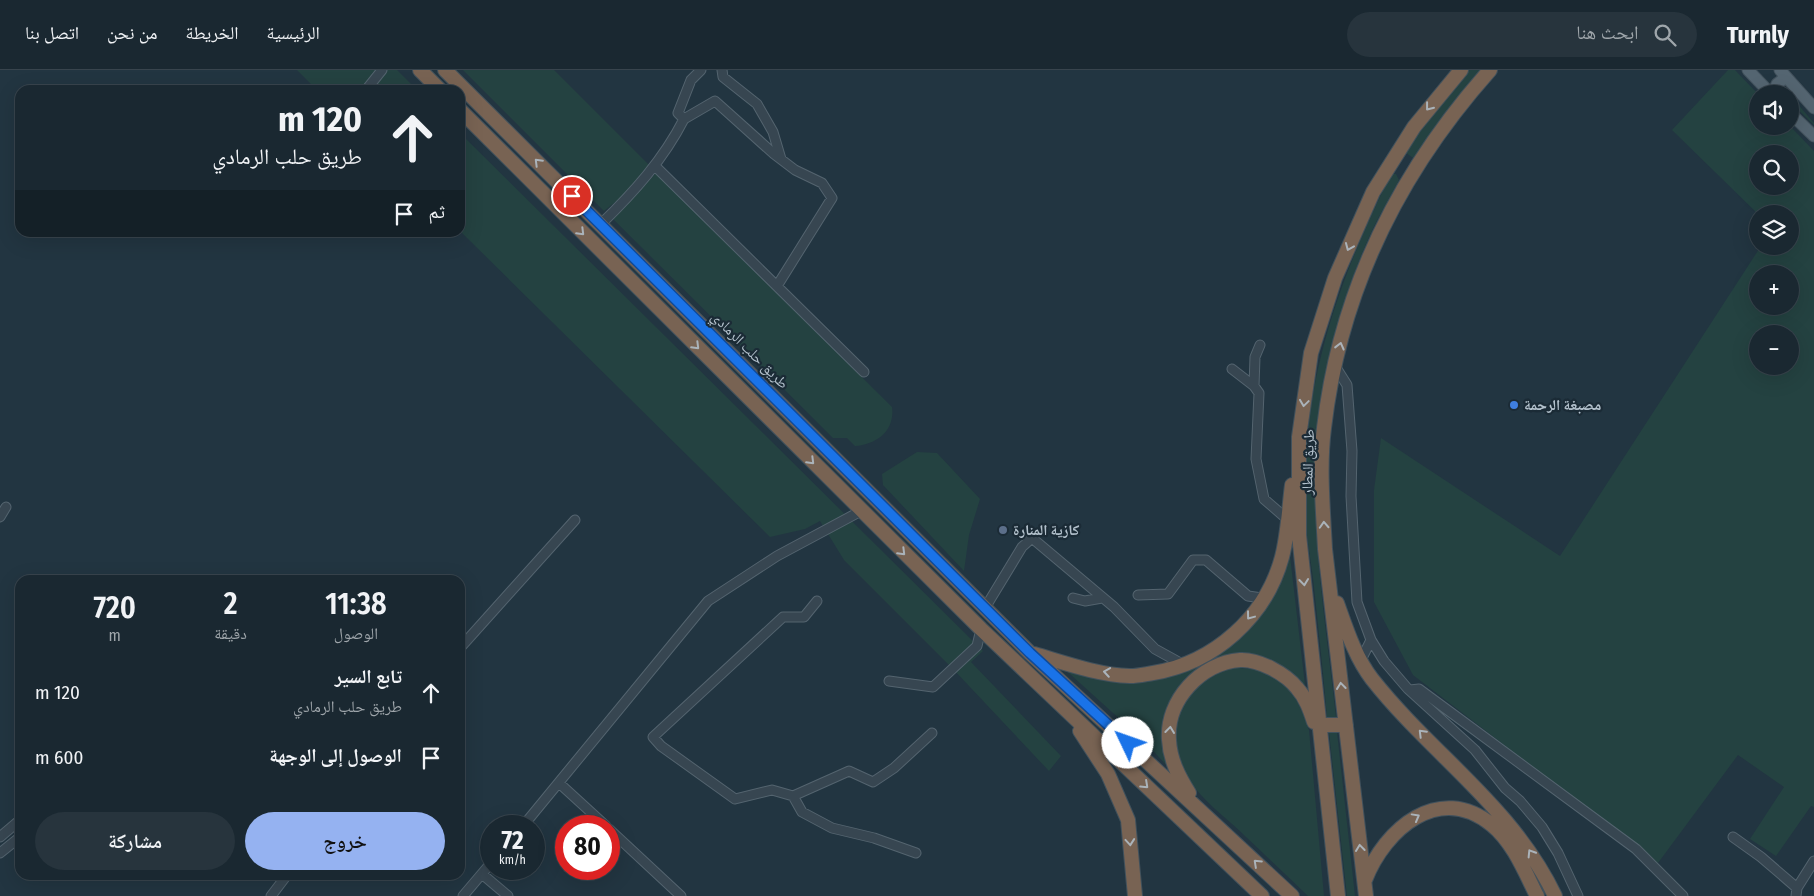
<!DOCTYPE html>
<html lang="ar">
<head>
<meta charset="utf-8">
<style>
	body { margin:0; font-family:"Fira Sans Condensed","Noto Naskh Arabic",sans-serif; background:#27343d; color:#f1f3f6; direction:rtl; height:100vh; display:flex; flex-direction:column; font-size:19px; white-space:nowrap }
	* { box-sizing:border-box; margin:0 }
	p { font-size:16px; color:#9fa6ab }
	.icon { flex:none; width:28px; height:28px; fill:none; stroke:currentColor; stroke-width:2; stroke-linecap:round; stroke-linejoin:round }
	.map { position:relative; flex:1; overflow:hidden; direction:ltr }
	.panel { position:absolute; left:15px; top:505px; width:450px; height:305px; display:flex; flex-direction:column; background:#1a2831; border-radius:15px; box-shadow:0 5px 20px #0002,0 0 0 1px #38444d; direction:rtl }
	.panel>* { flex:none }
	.banner { position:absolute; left:15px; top:15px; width:450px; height:152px; border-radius:15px; box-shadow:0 5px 20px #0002,0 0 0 1px #38444d; direction:rtl; background:#1a2831; color:#f1f3f6; overflow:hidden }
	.buttons { position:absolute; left:1749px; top:15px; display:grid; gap:10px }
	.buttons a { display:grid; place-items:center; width:50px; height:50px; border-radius:50%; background:#1a2831; box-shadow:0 5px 20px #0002,0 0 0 1px #38444d; font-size:25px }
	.speed { position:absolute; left:480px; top:745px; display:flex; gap:10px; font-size:25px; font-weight:700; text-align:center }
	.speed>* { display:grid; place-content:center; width:65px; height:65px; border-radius:50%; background:#1a2831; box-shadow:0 5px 20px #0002,0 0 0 1px #38444d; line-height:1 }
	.speed small { font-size:12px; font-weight:400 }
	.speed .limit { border:8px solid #d22; background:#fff; color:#111 }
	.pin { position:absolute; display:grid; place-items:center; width:42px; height:42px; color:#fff; margin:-21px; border:2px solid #fff; border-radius:50%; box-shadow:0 1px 5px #0007 }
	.me { position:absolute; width:55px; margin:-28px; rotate:312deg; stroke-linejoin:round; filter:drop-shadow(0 0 4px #0008) }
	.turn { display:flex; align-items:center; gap:18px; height:105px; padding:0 20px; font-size:22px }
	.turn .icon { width:65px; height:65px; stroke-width:2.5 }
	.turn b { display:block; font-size:35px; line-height:42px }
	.then { display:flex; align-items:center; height:48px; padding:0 20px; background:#0003; gap:10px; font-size:19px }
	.eta { display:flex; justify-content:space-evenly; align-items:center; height:85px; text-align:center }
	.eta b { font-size:30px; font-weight:600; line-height:35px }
	.primary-button { display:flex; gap:10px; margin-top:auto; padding:10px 20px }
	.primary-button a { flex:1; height:58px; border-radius:30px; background:#95b2f1; color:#111; font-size:20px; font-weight:600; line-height:58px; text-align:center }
	.primary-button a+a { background:#27343d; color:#f1f3f6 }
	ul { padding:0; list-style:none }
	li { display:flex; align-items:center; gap:15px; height:65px; padding:0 20px }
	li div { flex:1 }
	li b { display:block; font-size:19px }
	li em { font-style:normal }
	header { display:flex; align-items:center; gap:30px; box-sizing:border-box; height:70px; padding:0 25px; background:#1a2831; border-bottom:1px solid #38444d }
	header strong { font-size:24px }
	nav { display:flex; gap:28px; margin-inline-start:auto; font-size:18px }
	.search { width:350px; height:45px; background:#27343d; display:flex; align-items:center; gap:12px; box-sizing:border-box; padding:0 18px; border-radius:28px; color:#9fa6ab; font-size:19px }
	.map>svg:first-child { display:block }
</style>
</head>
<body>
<header>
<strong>Turnly</strong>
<div class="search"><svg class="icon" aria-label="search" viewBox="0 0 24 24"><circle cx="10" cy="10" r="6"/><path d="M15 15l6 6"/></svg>ابحث هنا</div>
<nav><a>الرئيسية</a><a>الخريطة</a><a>من نحن</a><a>اتصل بنا</a></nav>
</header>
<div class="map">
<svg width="1814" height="826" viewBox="0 0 1814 826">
	<rect width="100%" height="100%" fill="#223541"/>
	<path fill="#244241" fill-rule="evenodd" d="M297,0H397L417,20H317Z
		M463,0H554L652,98L639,113L604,141Z
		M1469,0H1483L1452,35L1413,88L1405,82L1433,42Z
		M1728,0H1735L1758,24V56H1790L1814,81V737L1811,736L1776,786L1750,769L1784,717L1738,685L1658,793L1413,605L1374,532V420L1381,368L1560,486L1761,176H1790V144H1758L1672,60ZM1758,84H1790V116H1758ZM1758,204H1790V236H1758ZM1758,264H1790V296H1758Z
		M1790,25L1814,53V55L1790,32Z
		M460,63L983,581L971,592L1061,686L1049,701L953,599L844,490L820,451L805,459L770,467L460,161Z
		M656,103L892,337C895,360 878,374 855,376L847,368H833L613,149Z
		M1391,104H1396L1399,110C1390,128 1379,145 1371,163C1346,217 1329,279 1320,337C1306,439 1325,546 1336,647L1330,650L1327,647C1323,600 1318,554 1313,508C1310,484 1305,460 1305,436C1302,313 1337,213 1391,104Z
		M917,382L937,383L980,429L969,465L964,501L883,415L882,404Z
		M1289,477L1305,615C1289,601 1262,585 1241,584C1225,583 1212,592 1200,602C1163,633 1155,650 1169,698L1144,671L1060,595L1116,610L1231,574Z
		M1235,598C1282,598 1295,619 1309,660L1324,826H1308C1287,806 1266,786 1245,766C1229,750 1209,736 1195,718C1175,693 1168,654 1189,627C1203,611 1214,602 1235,598Z
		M1329,662H1337L1355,826H1347Z"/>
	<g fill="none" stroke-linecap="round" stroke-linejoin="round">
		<defs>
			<path id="minor" d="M722,0L723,7L757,34L773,62L781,89
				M366,20L382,0
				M684,49L715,31L774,84L795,100L822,113L832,128L777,216
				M655,96L864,302
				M601,154C634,122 663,90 684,49L678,43L691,10L701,0
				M1335,296L1347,315L1352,381L1351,426L1357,532L1371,570L1384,591L1408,619L1475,680L1505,718L1520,731L1542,757L1558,783L1578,826
				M1232,299L1254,316L1259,323L1256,389L1264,429L1287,449
				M1254,316L1255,287L1260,275
				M0,447L6,437
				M1138,525L1168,524L1193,490H1206L1248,526L1262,528
				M1073,528L1085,531L1102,528
				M817,531L804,547H783L653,667L661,676L735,729L772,720L793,726L849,701L873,712L894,698L932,663
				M985,538L1022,477L1032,468L1114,537L1155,579L1184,595
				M460,578L575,450
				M1361,590L1371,570
				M889,611L933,617L977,576L981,559
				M1410,620L1419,619L1636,779L1683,826
				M559,713L606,756
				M793,726L802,742L832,758L874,768L916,783
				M523,756L708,531L777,486L861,441
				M609,759L681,826
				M0,767L20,750
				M1733,767L1761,787L1797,818
				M0,783L20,767
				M482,804L508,826
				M271,826L287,805
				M463,826L491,793
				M1796,826L1797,818L1814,791"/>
			<path id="major" d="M1748,0L1771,24
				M1780,0L1814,38
				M1773,24L1777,14L1786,7
				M1790,43L1814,66"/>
			<path id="highway" d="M420,0L440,20
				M445,0L1030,583L1292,826
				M460,40L981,559L1262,826
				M1337,533C1346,558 1355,587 1372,609C1432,685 1512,736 1555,826
				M1034,584C1065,593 1098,605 1130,606C1138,606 1146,604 1153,603C1214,593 1266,547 1282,487C1288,464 1289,438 1292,415
				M1320,655H1346
				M1080,661L1108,704L1128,750L1135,826
				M1189,723C1179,707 1170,690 1169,670C1166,630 1201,593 1240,590C1259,589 1286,604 1297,618C1306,628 1310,640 1314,652
				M1365,810C1385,759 1439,712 1492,755C1513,772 1525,802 1537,826
				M1338,826L1299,465V367L1311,283L1335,208L1373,122L1414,57L1461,0
				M1366,826L1325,479C1323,439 1319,397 1324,358C1340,221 1399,102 1490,0"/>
		</defs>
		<use href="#minor" stroke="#54646f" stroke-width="11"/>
		<use href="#major" stroke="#43525d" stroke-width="13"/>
		<use href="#highway" stroke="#41515c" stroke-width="16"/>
		<use href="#minor" stroke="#374651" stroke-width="9"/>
		<use href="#major" stroke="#546571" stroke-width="11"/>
		<use href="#highway" stroke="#786353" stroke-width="14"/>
	</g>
	<defs><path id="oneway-chevron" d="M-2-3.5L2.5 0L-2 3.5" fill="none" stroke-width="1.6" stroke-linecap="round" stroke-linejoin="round" transform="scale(1.25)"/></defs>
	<g stroke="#aab3ba">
		<use href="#oneway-chevron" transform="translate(1429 37) rotate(128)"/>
		<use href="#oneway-chevron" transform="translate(538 92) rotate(-135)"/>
		<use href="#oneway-chevron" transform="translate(581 162) rotate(45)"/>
		<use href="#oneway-chevron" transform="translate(1349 177) rotate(113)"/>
		<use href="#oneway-chevron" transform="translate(696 276) rotate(45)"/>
		<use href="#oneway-chevron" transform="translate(1340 276) rotate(-76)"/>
		<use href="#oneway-chevron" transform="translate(1304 333) rotate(98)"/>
		<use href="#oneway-chevron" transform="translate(811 391) rotate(45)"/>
		<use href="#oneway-chevron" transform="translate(1324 455) rotate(-93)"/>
		<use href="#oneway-chevron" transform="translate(902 482) rotate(45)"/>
		<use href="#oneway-chevron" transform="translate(1304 512) rotate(84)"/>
		<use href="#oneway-chevron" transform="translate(1250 546) rotate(127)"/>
		<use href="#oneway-chevron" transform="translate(1107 602) rotate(-171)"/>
		<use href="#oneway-chevron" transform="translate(1341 616) rotate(-97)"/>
		<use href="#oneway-chevron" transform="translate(1170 660) rotate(-83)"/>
		<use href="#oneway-chevron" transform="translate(1422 663) rotate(-135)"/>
		<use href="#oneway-chevron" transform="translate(1145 715) rotate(43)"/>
		<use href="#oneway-chevron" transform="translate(1416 747) rotate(-29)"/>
		<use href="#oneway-chevron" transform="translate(1130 772) rotate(85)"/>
		<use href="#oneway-chevron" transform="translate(1360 778) rotate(-97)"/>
		<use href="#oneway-chevron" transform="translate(1531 783) rotate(-122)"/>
		<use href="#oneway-chevron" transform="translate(1257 793) rotate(-137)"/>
	</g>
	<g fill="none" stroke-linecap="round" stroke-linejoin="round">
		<defs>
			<path id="route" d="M572,126L1030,583L1128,673"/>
		</defs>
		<use href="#route" stroke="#114b97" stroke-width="12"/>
		<use href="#route" stroke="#1a73e8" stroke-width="9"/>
	</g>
	<circle fill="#3f7fe0" stroke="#1b2b36" stroke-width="2" cx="1514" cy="335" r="5"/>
	<circle fill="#5c6f8a" stroke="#1b2b36" stroke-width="2" cx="1003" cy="460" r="5"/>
	<g text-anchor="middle" stroke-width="4.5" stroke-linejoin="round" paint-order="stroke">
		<g font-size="15" fill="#b3c1cc" stroke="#1b2b36">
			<text transform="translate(750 280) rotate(45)" y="5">طريق حلب الرمادي</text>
			<text transform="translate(1308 392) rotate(-88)" y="5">طريق المطار</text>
		</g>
		<g font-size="15" font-weight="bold" fill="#b3c1cc" stroke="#1b2b36" text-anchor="start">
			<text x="1524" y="340">مصبغة الرحمة</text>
			<text x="1013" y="465">كازية المنارة</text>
		</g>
	</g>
</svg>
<div class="buttons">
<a><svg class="icon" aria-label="sound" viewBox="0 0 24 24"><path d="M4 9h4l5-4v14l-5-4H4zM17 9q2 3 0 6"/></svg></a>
<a><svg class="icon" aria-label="search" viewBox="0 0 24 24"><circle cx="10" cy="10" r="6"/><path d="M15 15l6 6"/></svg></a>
<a><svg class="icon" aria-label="layers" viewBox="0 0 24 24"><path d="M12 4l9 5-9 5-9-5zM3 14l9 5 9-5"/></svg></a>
<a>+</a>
<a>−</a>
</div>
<div class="speed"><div>72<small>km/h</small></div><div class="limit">80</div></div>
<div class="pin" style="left:572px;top:126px;background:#d93025"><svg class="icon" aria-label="arrive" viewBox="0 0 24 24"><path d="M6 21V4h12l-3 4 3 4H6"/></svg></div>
<svg class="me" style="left:1128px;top:673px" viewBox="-20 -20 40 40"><circle r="19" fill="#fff"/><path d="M0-13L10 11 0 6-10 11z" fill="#1a73e8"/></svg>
<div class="banner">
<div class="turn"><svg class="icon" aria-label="ahead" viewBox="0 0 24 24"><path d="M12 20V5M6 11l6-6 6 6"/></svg><div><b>120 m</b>طريق حلب الرمادي</div></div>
<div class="then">ثم<svg class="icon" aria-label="arrive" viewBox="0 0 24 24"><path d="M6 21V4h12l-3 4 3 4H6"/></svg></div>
</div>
<section class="panel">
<div class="eta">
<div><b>11:38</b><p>الوصول</p></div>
<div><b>2</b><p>دقيقة</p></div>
<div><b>720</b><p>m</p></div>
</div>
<ul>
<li><svg class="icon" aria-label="ahead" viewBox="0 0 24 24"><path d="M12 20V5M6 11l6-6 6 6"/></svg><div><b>تابع السير</b><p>طريق حلب الرمادي</p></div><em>120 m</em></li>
<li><svg class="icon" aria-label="arrive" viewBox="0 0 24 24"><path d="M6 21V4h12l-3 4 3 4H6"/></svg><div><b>الوصول إلى الوجهة</b></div><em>600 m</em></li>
</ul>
<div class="primary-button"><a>خروج</a><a>مشاركة</a></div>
</section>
</div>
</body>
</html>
